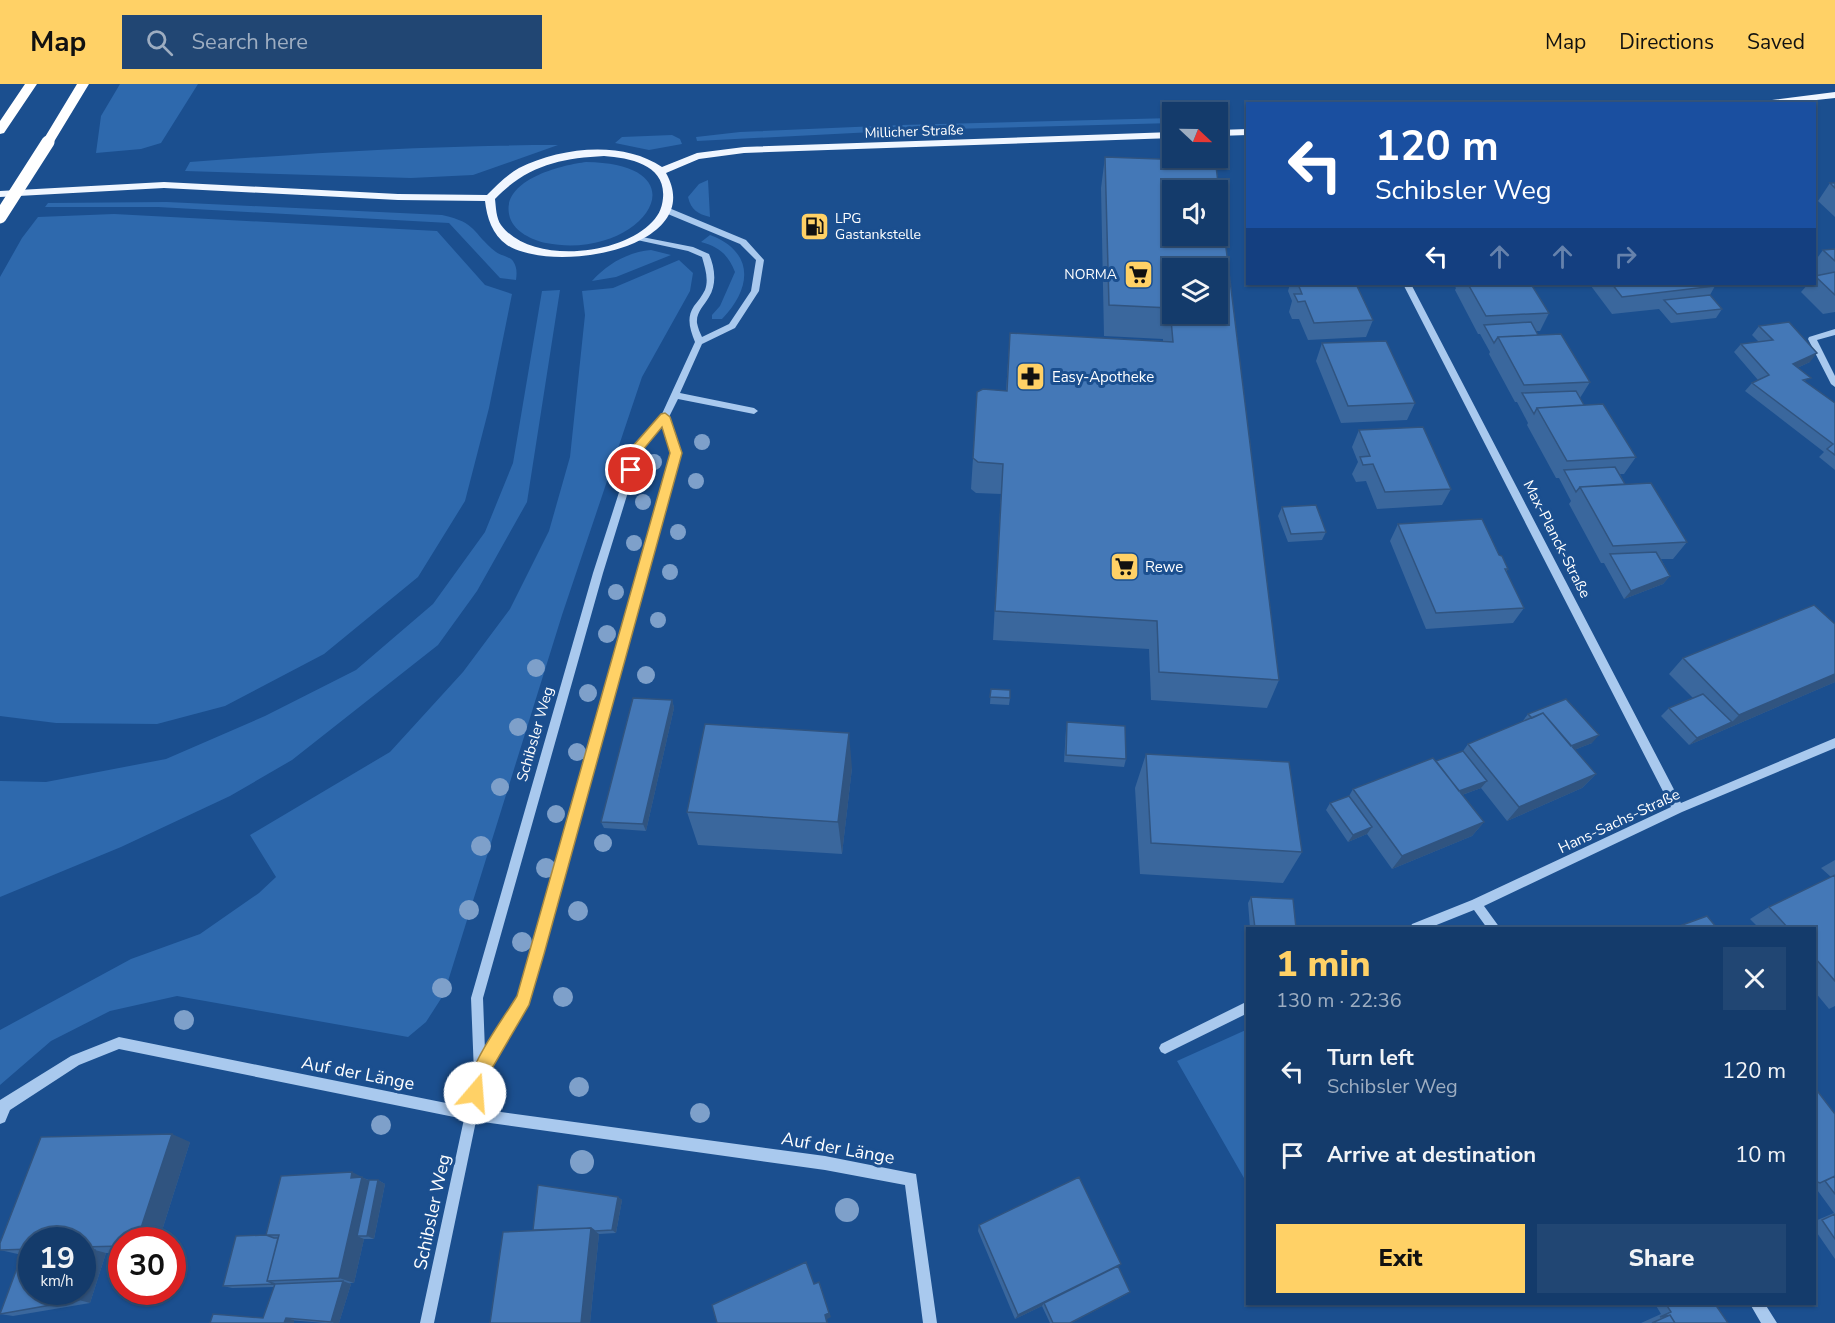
<!DOCTYPE html>
<html lang="en">
<head>
<meta charset="utf-8">
<style>
	body { margin:0; font-family:"Nunito Sans",sans-serif; background:#214673; color:#f1f3f6; height:100vh; display:flex; flex-direction:column; font-size:22px; white-space:nowrap }
	* { box-sizing:border-box; margin:0 }
	p { font-size:20px; color:#9dadc1 }
	.icon { flex:none; width:33px; height:33px; fill:none; stroke:currentColor; stroke-width:2; stroke-linecap:round; stroke-linejoin:round }
	.map { position:relative; flex:1; overflow:hidden }
	.side { position:absolute; left:1246px; top:843px; width:570px; height:378px; display:flex; flex-direction:column; background:#143b6b; border-radius:0px; box-shadow:0 2px 4px #0004,0 0 0 2px #33557e }
	.side>* { flex:none }
	.top-card { position:absolute; left:1246px; top:18px; width:570px; height:183px; border-radius:0px; box-shadow:0 2px 4px #0004,0 0 0 2px #33557e; background:#1a4fa0; color:#fff; overflow:hidden }
	.needle { width:39px; rotate:112deg }
	.tools { position:absolute; left:1162px; top:18px; display:grid; gap:12px }
	.tools a { display:grid; place-items:center; width:66px; height:66px; border-radius:0px; background:#143b6b; box-shadow:0 2px 4px #0004,0 0 0 2px #33557e; font-size:30px }
	.speed { position:absolute; left:18px; top:1143px; display:flex; gap:12px; font-size:30px; font-weight:700; text-align:center }
	.speed>* { display:grid; place-content:center; width:78px; height:78px; border-radius:50%; background:#143b6b; box-shadow:0 2px 4px #0004,0 0 0 2px #33557e; line-height:1 }
	.speed small { font-size:15px; font-weight:400 }
	.speed .limit { border:9px solid #d22; background:#fff; color:#111 }
	.pin { position:absolute; display:grid; place-items:center; width:51px; height:51px; color:#fff; margin:-26px; border:3px solid #fff; border-radius:50%; box-shadow:0 2px 6px #0007 }
	.me { position:absolute; width:66px; margin:-33px; rotate:18deg; stroke-linejoin:round; filter:drop-shadow(0 0 4px #0008) }
	.turn { display:flex; align-items:center; gap:21px; height:126px; padding:0 30px; font-size:27px }
	.turn .icon { width:78px; height:78px; stroke-width:2.5 }
	.turn b { display:block; font-size:42px; line-height:51px }
	.lanes { display:flex; align-items:center; height:57px; padding:0 30px; background:#0003; justify-content:center; gap:30px; direction:ltr }
	.lanes .off { opacity:.35 }
	.round { display:grid; place-items:center; flex:none; width:63px; height:63px; border-radius:0px; background:#214673 }
	.overview { display:flex; align-items:center; justify-content:space-between; height:102px; padding:0 30px }
	h1 { font-size:36px; font-weight:800; line-height:45px; color:#ffd166 }
	.button { display:flex; gap:12px; margin-top:auto; padding:12px 30px }
	.button a { flex:1; height:69px; border-radius:0px; background:#ffd166; color:#111; font-size:24px; font-weight:800; line-height:69px; text-align:center }
	.button a+a { background:#214673; color:#f1f3f6 }
	ul { padding:0; list-style:none }
	li { display:flex; align-items:center; gap:18px; height:84px; padding:0 30px }
	li div { flex:1 }
	li b { display:block; font-size:22px }
	li em { font-style:normal }
	header { display:flex; align-items:center; gap:36px; box-sizing:border-box; height:84px; padding:0 30px; background:#ffd166; color:#111 }
	header strong { font-size:28px }
	nav { display:flex; gap:33px; margin-inline-start:auto; font-size:21px }
	.search { width:420px; height:54px; background:#214673; display:flex; align-items:center; gap:15px; box-sizing:border-box; padding:0 21px; border-radius:0px; color:#9dadc1; font-size:22px }
	.map>svg:first-child { display:block }
</style>
</head>
<body>
<header>
<strong>Map</strong>
<div class="search"><svg class="icon" aria-label="search" viewBox="0 0 24 24"><circle cx="10" cy="10" r="6"/><path d="M15 15l6 6"/></svg>Search here</div>
<nav><a>Map</a><a>Directions</a><a>Saved</a></nav>
</header>
<div class="map">
<svg width="1835" height="1239" viewBox="0 0 1835 1239">
	<rect width="100%" height="100%" fill="#1b4f8f"/>
	<path fill="#2e69ad" d="M120,0H198L161,59L141,65L96,69L101,32Z
		M1173,34V39L912,46L697,57L696,53L740,48L901,41Z
		M672,51L680,55L682,60L649,66L615,59L622,53Z
		M558,61L473,91L411,94L185,87L190,78C312,69 435,61 558,61Z
		M586,78C709,80 641,178 546,159C532,156 515,148 510,134C498,96 562,81 586,78Z
		M708,96L710,133C698,130 691,126 688,113L699,100Z
		M167,118L442,131C478,139 471,148 496,168C501,172 509,172 513,177C517,183 517,189 516,196L500,194L449,139L158,123H45L48,119Z
		M114,130L437,147L485,201L512,210L489,324L465,417L418,493L324,570L225,622L157,640L56,639L0,632V193L22,154L38,133Z
		M710,151C755,168 752,204 722,235H712V231L720,222L735,188C728,171 720,163 701,158Z
		M651,166L671,171L616,193L592,197C607,180 628,168 651,166Z
		M679,176L693,189L690,207L642,293L562,531L444,910L426,938L408,953L177,912L110,927L51,957L0,1001V946L131,875L200,850L259,809L276,793L250,751L390,668L463,588L510,525L549,447L570,373L585,231L582,207L613,204Z
		M560,206L527,418L477,507L438,561L292,676L230,712L121,763L0,813V697L46,698L166,675L265,632L356,586L433,520L485,448L513,379L542,207Z
		M1248,945V1101L1177,977Z"/>
	<g fill="none" stroke-linecap="round" stroke-linejoin="round">
		<path fill="#a9c9ee" fill-rule="evenodd" d="M663,124H669L746,156L764,176L759,207L735,244L702,260L680,309L754,324L758,327L754,330L678,315L669,333L680,369L530,915L486,990L479,1025L825,1072L916,1090L937,1239H923L905,1101L825,1086L476,1037L434,1239H420L464,1035L119,965L79,981L10,1026L5,1038L0,1040V1016L71,972L119,953L466,1023L474,989L471,914L593,489L633,365L661,332L695,258C690,245 686,234 694,222C698,217 702,212 705,206C709,195 705,184 702,173L688,167L637,156L633,154L637,152L693,163L709,170C715,184 717,200 709,213C704,222 696,228 697,239C698,244 700,249 702,253L729,240L751,207L756,176L740,160L663,128ZM663,341L672,369L519,913L485,967L483,914L603,489L641,366Z
			M1403,200H1411L1681,719L1835,654V664L1682,728L1484,822L1500,844H1487L1474,826L1429,844H1410L1412,840L1472,816L1671,723Z
			M1835,245V251L1817,256L1835,292V303L1831,300L1808,255L1809,253Z
			M1248,917V929L1169,968L1165,970L1161,968L1159,964L1161,960Z
			M1750,1220H1765L1777,1239H1761Z"/>
		<path fill="#f0f6ff" fill-rule="evenodd" d="M1835,8V14L1779,20H1740Z
			M1248,45V51L1218,52V46Z
			M1173,48V54L744,69L699,75L666,89C708,164 554,191 507,161C492,150 487,134 485,117L398,116L164,104L0,113V107L164,98L398,110L487,111C497,101 507,91 519,84C560,63 623,56 662,83L697,69L744,63ZM604,72C631,74 666,81 663,114C662,125 658,133 649,141C616,172 530,180 501,141C496,134 496,123 495,115C526,82 561,74 604,72Z"/>
		<path fill="#fff" fill-rule="evenodd" d="M25,0H37L4,49L0,50V37Z
			M77,0H89L52,61H44L42,58Z"/>
		<path stroke="#fff" stroke-width="13" d="M0,133L48,58"/>
	</g>
	<g fill="#7ea0ca">
		<circle cx="702" cy="358" r="8"/>
		<circle cx="654" cy="378" r="8"/>
		<circle cx="696" cy="397" r="8"/>
		<circle cx="643" cy="418" r="8"/>
		<circle cx="678" cy="448" r="8"/>
		<circle cx="634" cy="459" r="8"/>
		<circle cx="670" cy="488" r="8"/>
		<circle cx="616" cy="508" r="8"/>
		<circle cx="658" cy="536" r="8"/>
		<circle cx="607" cy="550" r="9"/>
		<circle cx="536" cy="584" r="9"/>
		<circle cx="646" cy="591" r="9"/>
		<circle cx="588" cy="609" r="9"/>
		<circle cx="518" cy="643" r="9"/>
		<circle cx="577" cy="668" r="9"/>
		<circle cx="500" cy="703" r="9"/>
		<circle cx="556" cy="730" r="9"/>
		<circle cx="603" cy="759" r="9"/>
		<circle cx="481" cy="762" r="10"/>
		<circle cx="546" cy="784" r="10"/>
		<circle cx="469" cy="826" r="10"/>
		<circle cx="578" cy="827" r="10"/>
		<circle cx="522" cy="858" r="10"/>
		<circle cx="442" cy="904" r="10"/>
		<circle cx="563" cy="913" r="10"/>
		<circle cx="184" cy="936" r="10"/>
		<circle cx="579" cy="1003" r="10"/>
		<circle cx="700" cy="1029" r="10"/>
		<circle cx="381" cy="1041" r="10"/>
		<circle cx="582" cy="1078" r="12"/>
		<circle cx="847" cy="1126" r="12"/>
	</g>
	<path fill="#3a679d" fill-rule="evenodd" d="M1105,73L1183,76V74H1215L1279,596L1267,624L1151,616L1149,565L993,556L1001,410L976,409L971,405L973,374L1006,307L1010,249L1163,257V255L1104,252L1101,104Z
		M1830,99H1835V133L1818,117Z
		M1248,110V134L1244,124Z
		M1835,165V228L1823,230L1801,208L1808,200H1815V191H1817L1815,188V177L1823,166Z
		M1290,200H1356L1373,236L1366,253L1308,256L1299,235H1292L1289,228L1292,217L1288,207Z
		M1453,200H1531L1549,229L1540,247H1536L1538,251L1590,298L1580,314L1584,321L1636,373L1624,390H1620L1625,400L1687,458L1673,475H1661L1670,492L1663,500L1624,515L1604,479H1601L1569,420L1571,417L1559,394H1556L1527,341L1528,339L1517,318H1515L1489,270L1490,268L1480,250H1478L1455,206L1456,204Z
		M1592,200H1713L1715,202L1710,211L1722,225L1716,234L1671,239L1659,225L1612,230L1591,202Z
		M1759,242L1810,278L1797,284L1807,299L1835,319V386L1819,373L1824,368L1745,307L1752,299L1758,296L1734,268L1741,260L1759,258L1752,251Z
		M1322,259L1415,319L1407,336L1341,339L1316,277Z
		M1359,346L1451,405L1442,421L1377,425L1366,397L1356,398L1352,390L1358,378L1352,363Z
		M1282,423L1326,448L1322,456L1288,458L1278,432Z
		M1398,440L1499,471L1508,485L1506,488L1524,524L1513,539L1426,545L1390,457Z
		M1683,574L1835,598L1689,661L1661,632L1669,624L1693,614L1669,590Z
		M991,605L1010,614L1009,621L990,620Z
		M672,616L674,624L646,747L604,744L601,738Z
		M1528,630L1592,659L1574,666L1596,690L1582,704L1507,737L1481,704L1462,711L1484,738L1472,752L1392,785L1367,750L1348,758L1326,726L1330,719L1349,712L1353,705L1436,677L1463,667L1468,660L1522,638Z
		M1067,638L1126,675L1124,683L1064,678L1066,645Z
		M1146,670L1302,768L1283,799L1140,790L1135,704Z
		M852,684L842,770L698,761L687,728Z
		M1835,776V922L1829,925L1815,908V844H1759L1750,835L1769,823L1831,793L1821,784Z
		M1251,813L1296,844H1250L1248,819Z
		M1815,1004L1835,1030V1175L1815,1146V1137L1834,1129L1815,1103Z
		M190,1058L159,1156H122V1169H106L90,1219L13,1232L0,1230L22,1171L0,1166V1159ZM32,1156H82V1208H32Z
		M360,1093L369,1096H378L385,1100L374,1155H364L354,1199H349L351,1200L339,1239H325L263,1234L274,1203L232,1204L223,1202L266,1151Z
		M618,1113L622,1116L616,1149L599,1150L590,1239H490L533,1146Z
		M979,1141L1121,1180L1118,1182L1127,1210L1071,1239H1050L1042,1222L1015,1235L978,1147Z
		M1655,1220H1715L1728,1239H1641L1661,1230Z"/>
	<path fill="#305480" d="M1817,269L1810,278L1786,289L1793,280Z
		M1670,492L1663,500L1624,515L1631,507Z
		M1835,590V598L1689,661L1697,654L1732,638L1739,631Z
		M672,616L674,624L646,747L643,740Z
		M849,649L852,684L842,770L838,738Z
		M1599,651L1592,659L1556,673L1562,666Z
		M1596,690L1582,704L1507,737L1519,723Z
		M1487,697L1481,704L1445,717L1451,710Z
		M1484,738L1472,752L1392,785L1402,772Z
		M1372,743L1367,750L1348,758L1353,751Z
		M172,1050L190,1058L159,1156H137Z
		M352,1088L376,1100L357,1152L364,1155L354,1199L339,1194Z
		M378,1096L385,1100L374,1155L367,1152Z
		M618,1113L622,1116L616,1149L612,1146Z
		M591,1144L599,1150L590,1239H581Z
		M95,1166L106,1169L90,1219L79,1216Z
		M1121,1180L1116,1185L1044,1219L1042,1222L1015,1235L1018,1231Z
		M343,1197L351,1200L339,1239H334L331,1238Z
		M819,1198L831,1233L827,1235L828,1239H827L825,1231Z
		M1130,1208L1127,1210L1071,1239H1070Z
		M286,1234L294,1236V1239H284Z"/>
	<path fill="#4478b7" stroke="#305480" stroke-width="1.5" fill-rule="evenodd" d="M1105,73L1186,76V74H1215L1279,596L1159,588L1157,537L995,527L1003,380L978,378L973,374L977,308L983,305L1007,307L1010,249L1173,258L1170,224L1109,221ZM1173,106H1218V152H1173ZM1173,184H1218V230H1173Z
		M1830,99H1835V104Z
		M1835,165V177L1823,166Z
		M1835,188V211L1815,192Z
		M1298,200H1356L1373,236L1314,239L1305,217L1298,218L1294,210H1302Z
		M1468,200H1531L1549,229L1486,232Z
		M1612,200H1713L1715,202L1622,213Z
		M1710,211L1722,225L1677,230L1664,216Z
		M1531,238L1538,251L1498,253L1494,259L1484,241Z
		M1789,238L1817,269L1793,280L1811,294L1803,296L1835,319V371L1827,365L1833,360L1752,299L1769,291L1741,260L1773,256L1759,242Z
		M1561,250L1590,298L1524,301L1498,253Z
		M1386,257L1415,319L1348,322L1322,259Z
		M1576,307L1584,321L1537,324L1534,330L1522,309Z
		M1603,320L1636,373L1567,377L1537,324Z
		M1423,343L1451,405L1385,408L1373,380L1363,381L1360,373L1370,372L1359,346Z
		M1615,383L1625,400L1580,403L1576,408L1564,386Z
		M1651,399L1687,458L1613,462L1580,403Z
		M1316,421L1326,448L1291,450L1282,423Z
		M1482,435L1499,471L1502,472L1508,485H1505L1524,524L1436,529L1398,440Z
		M1656,468L1670,492L1631,507L1610,470Z
		M1814,521L1835,540V590L1739,631L1683,574Z
		M991,605L1010,606V614L990,613Z
		M1703,610L1732,638L1697,654L1669,624Z
		M633,614L672,616L643,740L601,738Z
		M1566,615L1599,651L1571,662L1543,629L1532,634L1528,630Z
		M1543,629L1596,690L1519,723L1468,660Z
		M1067,638L1125,642L1126,675L1066,671Z
		M705,640L849,649L838,738L687,728Z
		M1463,667L1487,697L1459,707L1436,677Z
		M1146,670L1289,678L1302,768L1151,759Z
		M1433,674L1484,738L1402,772L1353,705Z
		M1349,712L1372,743L1353,751L1330,719Z
		M1835,791V897L1815,874V844H1788L1769,823Z
		M1251,813L1293,815L1296,844H1255Z
		M1707,832L1717,844H1674Z
		M1815,1004L1835,1030V1092L1820,1099L1815,1097Z
		M172,1050L137,1156H122V1162L82,1163V1156H32V1165L0,1166V1159L41,1053Z
		M352,1088L351,1094L362,1093L339,1194L267,1197L279,1151H266L281,1092Z
		M1835,1092V1110L1825,1097Z
		M1079,1093L1121,1180L1018,1231L979,1141Z
		M369,1096H378L367,1152H357Z
		M538,1101L618,1113L612,1146L595,1147L591,1144L533,1146Z
		M1835,1130V1155L1822,1136Z
		M591,1144L581,1239H490L503,1148Z
		M266,1151L274,1154H278L267,1197L275,1200L223,1202L236,1152Z
		M82,1166H95L82,1205Z
		M23,1168H32V1208H82L79,1216L0,1230Z
		M806,1178L814,1200L819,1198L829,1229L825,1231L827,1239H717L712,1221Z
		M1118,1182L1130,1208L1070,1239H1053L1044,1219Z
		M343,1197L331,1238L286,1234L284,1239H210L213,1230L263,1234L275,1200Z
		M1666,1220H1715L1728,1239H1675L1670,1231L1660,1233L1671,1228Z
		M1670,1231L1675,1239H1652Z"/>
	<path fill="#ffd166" stroke="#a68842" stroke-width="1.5" d="M665,329L670,333L682,369L544,870L529,921L488,991L481,1015L475,1017L469,1015C460,991 504,934 517,912L670,369L662,343L642,367L635,389L631,390L625,386L633,362L661,330Z"/>
	<defs>
		<symbol id="fuel-square" viewBox="-11 -11 22 22"><rect x="-9" y="-9" width="18" height="18" rx="4" fill="#ffd166" stroke="#1b4f8f"/><path d="M-5.5-6h7V0h2V4h1.3V-2.5L3-4.5l.8-.8L6-3V5H2.5V1h-1V6h-7ZM-4.2-4.7v3.2H.2V-4.7Z" fill="#111"/></symbol>
		<symbol id="supermarket-square" viewBox="-11 -11 22 22"><rect x="-9" y="-9" width="18" height="18" rx="4" fill="#ffd166" stroke="#1b4f8f"/><path d="M-6-5.5h2.5l.6 2H6L4.5 2H-2.5L-4.4-4H-6ZM-1.5 3.2a1.3 1.3 0 1 0 .1 0ZM3 3.2a1.3 1.3 0 1 0 .1 0Z" fill="#111"/></symbol>
		<symbol id="pharmacy-square" viewBox="-11 -11 22 22"><rect x="-9" y="-9" width="18" height="18" rx="4" fill="#ffd166" stroke="#1b4f8f"/><path d="M-2-6h4v4h4v4h-4v4h-4v-4h-4v-4h4Z" fill="#111"/></symbol>
	</defs>
	<g fill-rule="evenodd">
		<use href="#fuel-square" x="798" y="126" width="33" height="33"/>
		<use href="#supermarket-square" x="1122" y="174" width="33" height="33"/>
		<use href="#pharmacy-square" x="1014" y="276" width="33" height="33"/>
		<use href="#supermarket-square" x="1108" y="466" width="33" height="33"/>
	</g>
	<g text-anchor="middle" stroke-width="6" stroke-linejoin="round" paint-order="stroke">
		<g font-size="14" fill="#fff" stroke="#1b4f8f">
			<text transform="translate(914 47) rotate(-2)" y="5">Millicher Straße</text>
		</g>
		<g font-size="14" fill="#fff" stroke="#1b4f8f" text-anchor="start">
			<text x="835" y="139">LPG<tspan x="835" dy="16">Gastankstelle</tspan></text>
			<text x="1117" y="195" text-anchor="end">NORMA</text>
		</g>
		<g font-size="15" fill="#fff" stroke="#1b4f8f" text-anchor="start">
			<text x="1052" y="298">Easy-Apotheke</text>
			<text x="1145" y="488">Rewe</text>
		</g>
		<g font-size="15" fill="#fff" stroke="#1b4f8f">
			<text transform="translate(1557 455) rotate(63)" y="5">Max-Planck-Straße</text>
			<text transform="translate(535 650) rotate(-74)" y="5">Schibsler Weg</text>
			<text transform="translate(1619 737) rotate(-25)" y="5">Hans-Sachs-Straße</text>
		</g>
		<g font-size="18" fill="#fff" stroke="#1b4f8f">
			<text transform="translate(358 989) rotate(11)" y="6">Auf der Länge</text>
			<text transform="translate(838 1064) rotate(10)" y="6">Auf der Länge</text>
			<text transform="translate(432 1128) rotate(-78)" y="6">Schibsler Weg</text>
		</g>
	</g>
</svg>
<div class="tools">
<a><svg class="needle" viewBox="-14 -14 28 28"><path d="M0-13l5 13h-10z" fill="#e53935"/><path d="M0 13l5-13h-10z" fill="#9dadc1"/></svg></a>
<a><svg class="icon" aria-label="sound" viewBox="0 0 24 24"><path d="M4 9h4l5-4v14l-5-4H4zM17 9q2 3 0 6"/></svg></a>
<a><svg class="icon" aria-label="layers" viewBox="0 0 24 24"><path d="M12 4l9 5-9 5-9-5zM3 14l9 5 9-5"/></svg></a>
</div>
<div class="speed"><div>19<small>km/h</small></div><div class="limit">30</div></div>
<div class="pin" style="left:631px;top:386px;background:#d93025"><svg class="icon" aria-label="arrive" viewBox="0 0 24 24"><path d="M6 21V4h12l-3 4 3 4H6"/></svg></div>
<svg class="me" style="left:475px;top:1009px" viewBox="-20 -20 40 40"><circle r="19" fill="#fff"/><path d="M0-13L10 11 0 6-10 11z" fill="#ffd166"/></svg>
<div class="top-card">
<div class="turn"><svg class="icon" aria-label="left" viewBox="0 0 24 24"><path d="M17 20v-9H6M10 6l-5 5 5 5"/></svg><div><b>120 m</b>Schibsler Weg</div></div>
<div class="lanes"><svg class="icon" aria-label="left" viewBox="0 0 24 24"><path d="M17 20v-9H6M10 6l-5 5 5 5"/></svg><svg class="icon off" aria-label="ahead" viewBox="0 0 24 24"><path d="M12 20V5M6 11l6-6 6 6"/></svg><svg class="icon off" aria-label="ahead" viewBox="0 0 24 24"><path d="M12 20V5M6 11l6-6 6 6"/></svg><svg class="icon off" aria-label="right" viewBox="0 0 24 24"><path d="M7 20v-9h11M14 6l5 5-5 5"/></svg></div>
</div>
<section class="side">
<div class="overview"><div><h1>1 min</h1><p>130 m · 22:36</p></div><a class="round"><svg class="icon" aria-label="close" viewBox="0 0 24 24"><path d="M6 6l12 12M18 6L6 18"/></svg></a></div>
<ul>
<li><svg class="icon" aria-label="left" viewBox="0 0 24 24"><path d="M17 20v-9H6M10 6l-5 5 5 5"/></svg><div><b>Turn left</b><p>Schibsler Weg</p></div><em>120 m</em></li>
<li><svg class="icon" aria-label="arrive" viewBox="0 0 24 24"><path d="M6 21V4h12l-3 4 3 4H6"/></svg><div><b>Arrive at destination</b></div><em>10 m</em></li>
</ul>
<div class="button"><a>Exit</a><a>Share</a></div>
</section>
</div>
</body>
</html>
